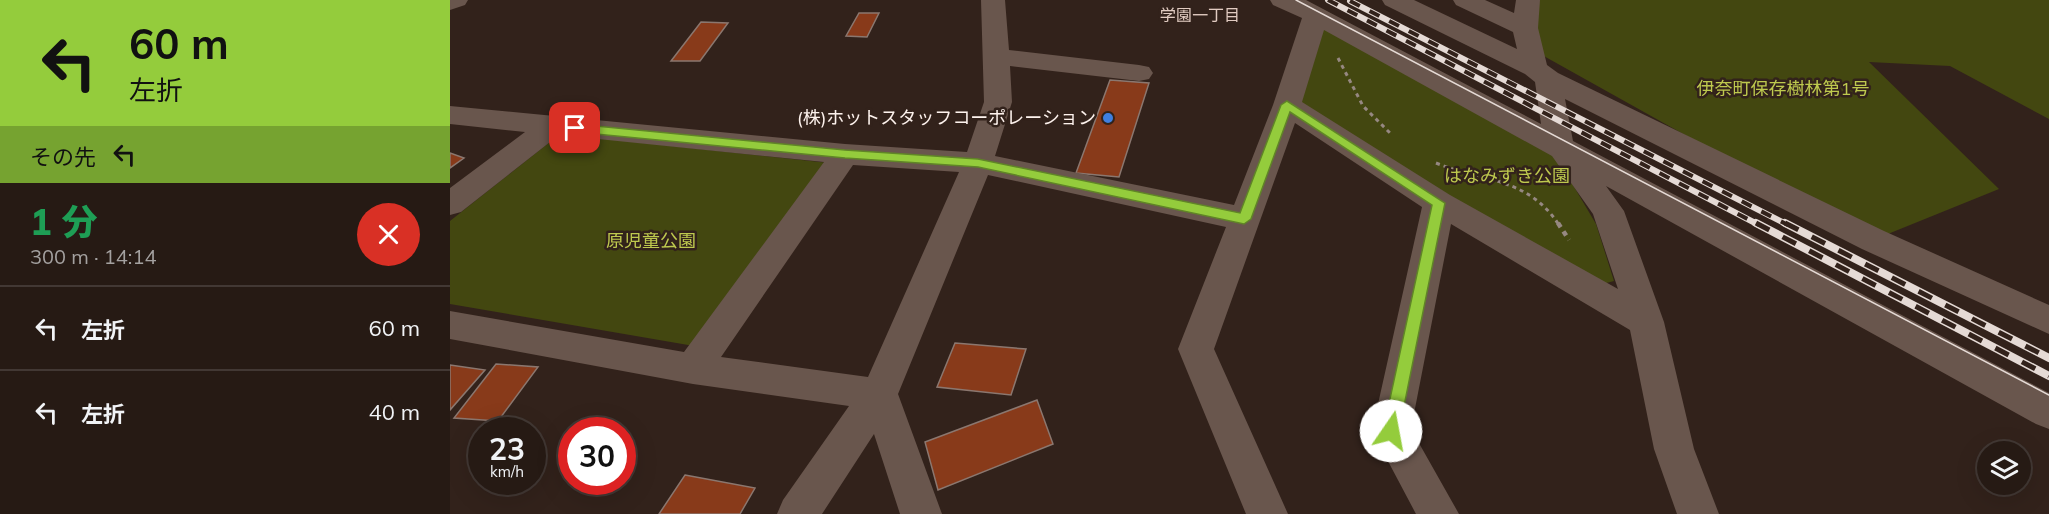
<!DOCTYPE html>
<html lang="ja">
<head>
<meta charset="utf-8">
<style>
	body { margin:0; font-family:Mulish,"Noto Sans JP",sans-serif; background:#2e231d; color:#f1f3f6; height:100vh; display:flex; flex-direction:column; font-size:22px; white-space:nowrap }
	* { box-sizing:border-box; margin:0 }
	p { font-size:20px; color:#a4a1a0 }
	.icon { flex:none; width:33px; height:33px; fill:none; stroke:currentColor; stroke-width:2; stroke-linecap:round; stroke-linejoin:round }
	.map { position:relative; flex:1; overflow:hidden }
	.drawer { display:flex; flex-direction:column; background:#261a14; width:450px }
	.drawer>* { flex:none }
	.guide { background:#94cc3c; color:#111; overflow:hidden }
	.controls { position:absolute; left:1527px; top:441px; display:grid; gap:12px }
	.controls a { display:grid; place-items:center; width:54px; height:54px; border-radius:50%; background:#261a14; box-shadow:0 6px 24px #0002,0 0 0 2px #423834; font-size:30px }
	.speed { position:absolute; left:18px; top:417px; display:flex; gap:12px; font-size:30px; font-weight:700; text-align:center }
	.speed>* { display:grid; place-content:center; width:78px; height:78px; border-radius:50%; background:#261a14; box-shadow:0 6px 24px #0002,0 0 0 2px #423834; line-height:1 }
	.speed small { font-size:15px; font-weight:400 }
	.speed .limit { border:9px solid #d22; background:#fff; color:#111 }
	.pin { position:absolute; display:grid; place-items:center; width:51px; height:51px; color:#fff; margin:-26px; border-radius:12px; box-shadow:0 3px 9px #0006 }
	.me { position:absolute; width:66px; margin:-33px; rotate:12deg; stroke-linejoin:round; filter:drop-shadow(0 0 4px #0008) }
	.turn { display:flex; align-items:center; gap:21px; height:126px; padding:0 30px; font-size:27px }
	.turn .icon { width:78px; height:78px; stroke-width:2.5 }
	.turn b { display:block; font-size:42px; line-height:51px }
	.then { display:flex; align-items:center; height:57px; padding:0 30px; background:#0003; gap:12px; font-size:22px }
	.round { display:grid; place-items:center; flex:none; width:63px; height:63px; border-radius:32px; background:#2e231d }
	.summary { display:flex; align-items:center; justify-content:space-between; height:102px; padding:0 30px }
	h1 { font-size:36px; font-weight:800; line-height:45px; color:#1e9e55 }
	ul { padding:0; list-style:none }
	li { display:flex; align-items:center; gap:18px; height:84px; padding:0 30px; border-top:2px solid #423834 }
	li div { flex:1 }
	li b { display:block; font-size:22px }
	li em { font-style:normal }
	main { display:flex; flex:1; min-height:0 }
	.map>svg:first-child { display:block }
</style>
</head>
<body>
<main>
<section class="drawer">
<div class="guide">
<div class="turn"><svg class="icon" aria-label="left" viewBox="0 0 24 24"><path d="M17 20v-9H6M10 6l-5 5 5 5"/></svg><div><b>60 m</b>左折</div></div>
<div class="then">その先<svg class="icon" aria-label="left" viewBox="0 0 24 24"><path d="M17 20v-9H6M10 6l-5 5 5 5"/></svg></div>
</div>
<div class="summary"><div><h1>1 分</h1><p>300 m · 14:14</p></div><a class="round" style="background:#d93025;color:#fff"><svg class="icon" aria-label="close" viewBox="0 0 24 24"><path d="M6 6l12 12M18 6L6 18"/></svg></a></div>
<ul>
<li><svg class="icon" aria-label="left" viewBox="0 0 24 24"><path d="M17 20v-9H6M10 6l-5 5 5 5"/></svg><div><b>左折</b></div><em>60 m</em></li>
<li><svg class="icon" aria-label="left" viewBox="0 0 24 24"><path d="M17 20v-9H6M10 6l-5 5 5 5"/></svg><div><b>左折</b></div><em>40 m</em></li>
</ul>
</section>
<div class="map">
<svg width="1599" height="514" viewBox="0 0 1599 514">
	<rect width="100%" height="100%" fill="#32221b"/>
	<path fill="#434710" d="M1081,0H1599V119L1500,66L1419,62L1549,189L1423,240L1083,50Z
		M878,27L1097,141L1146,224L1164,281L1145,286L851,108L847,94L868,32Z
		M110,134L379,163L244,346L0,304V221Z"/>
	<path fill="#883a1a" stroke="#8b776f" stroke-width="1.5" d="M409,13H429L417,37L396,36Z
		M251,22L278,23L250,61H221Z
		M660,80L699,83L669,177L626,173Z
		M0,153L14,158L0,168Z
		M505,343L576,349L561,395L487,387Z
		M46,364L88,367L48,421L4,418Z
		M0,365L35,370L0,410Z
		M587,400L603,444L488,490L475,442Z
		M235,475L305,488L290,514H209Z"/>
	<g fill="none" stroke-linecap="round" stroke-linejoin="round">
		<path stroke="#968882" stroke-width="3" stroke-dasharray="4 4" stroke-linecap="butt" d="M888,58L913,106L942,135
			M986,163C1033,182 1078,177 1109,225"/>
		<path stroke="#968882" stroke-width="4.5" stroke-dasharray="5 5" stroke-linecap="butt" d="M1108,223L1119,240"/>
		<path fill="#69564d" fill-rule="evenodd" d="M0,0H18L15,5L0,10Z
			M531,0H555L559,50L689,65L699,67L703,73L699,79L689,81L560,66L562,102L545,156L784,205L823,105L852,18L823,5L820,0H856L1091,124L1085,82L1075,74L935,5L932,0H964L1067,49L1063,32L1006,5L1003,0H1035L1064,13L1066,0H1090L1088,28L1097,65L1108,73L1434,231L1599,305V334L1412,249L1115,99L1123,141L1599,393V429L1586,424L1156,186L1174,211L1214,322L1244,449L1269,514H1227L1204,449L1180,330L1001,224L961,429L1009,514H966L922,431L972,207L845,123L764,349L838,514H796L728,349L776,227L538,175L448,394L492,514H450L424,434L372,514H327L333,500L399,406L243,384L0,339V311L234,352L374,162L109,135L11,212L0,215V188L75,132L0,124V106L395,144L517,152L534,102ZM874,30L1102,156L1143,214L1168,289L1000,195L852,102ZM403,165L509,172L418,377L271,357Z"/>
		<path stroke="#e5dad5" stroke-width="1.5" d="M846,0L1599,395"/>
		<defs>
			<path id="rail-far1" d="M878,0L1309,225
				M900,1L1338,225"/>
			<path id="rail" d="M1306,223L1599,376
				M1335,223L1599,358"/>
		</defs>
		<use href="#rail-far1" stroke="#e5dad5" stroke-width="6"/>
		<use href="#rail" stroke="#e5dad5" stroke-width="8"/>
		<use href="#rail-far1" stroke="#32221b" stroke-width="4" stroke-dasharray="11" stroke-linecap="butt"/>
		<use href="#rail" stroke="#32221b" stroke-width="5" stroke-dasharray="15" stroke-linecap="butt"/>
	</g>
	<path fill="#94cc3c" stroke="#608527" stroke-width="1.5" d="M837,101L995,203L949,431L947,436L941,438L936,436L933,431L982,205L840,112L801,219L794,224L528,167L395,158L125,132L119,128L125,124L395,150L528,159L790,213L831,105Z"/>
	<circle fill="#3f7fe0" stroke="#32221b" stroke-width="2" cx="658" cy="118" r="6"/>
	<g text-anchor="middle" stroke-width="5" stroke-linejoin="round" paint-order="stroke">
		<g font-size="16" fill="#e1cbc1" stroke="#32221b">
			<text x="750" y="21">学園一丁目</text>
		</g>
		<g font-size="18" fill="#bec94e" stroke="#32221b">
			<text x="1333" y="95">伊奈町保存樹林第1号</text>
			<text x="1057" y="182">はなみずき公園</text>
			<text x="201" y="247">原児童公園</text>
		</g>
		<g font-size="18" fill="#fdf2ed" stroke="#32221b" text-anchor="end">
			<text x="646" y="124">(株)ホットスタッフコーポレーション</text>
		</g>
	</g>
</svg>
<div class="controls">
<a><svg class="icon" aria-label="layers" viewBox="0 0 24 24"><path d="M12 4l9 5-9 5-9-5zM3 14l9 5 9-5"/></svg></a>
</div>
<div class="speed"><div>23<small>km/h</small></div><div class="limit">30</div></div>
<div class="pin" style="left:125px;top:128px;background:#d93025"><svg class="icon" aria-label="arrive" viewBox="0 0 24 24"><path d="M6 21V4h12l-3 4 3 4H6"/></svg></div>
<svg class="me" style="left:941px;top:431px" viewBox="-20 -20 40 40"><circle r="19" fill="#fff"/><path d="M0-13L10 11 0 6-10 11z" fill="#94cc3c"/></svg>
</div>
</main>
</body>
</html>
